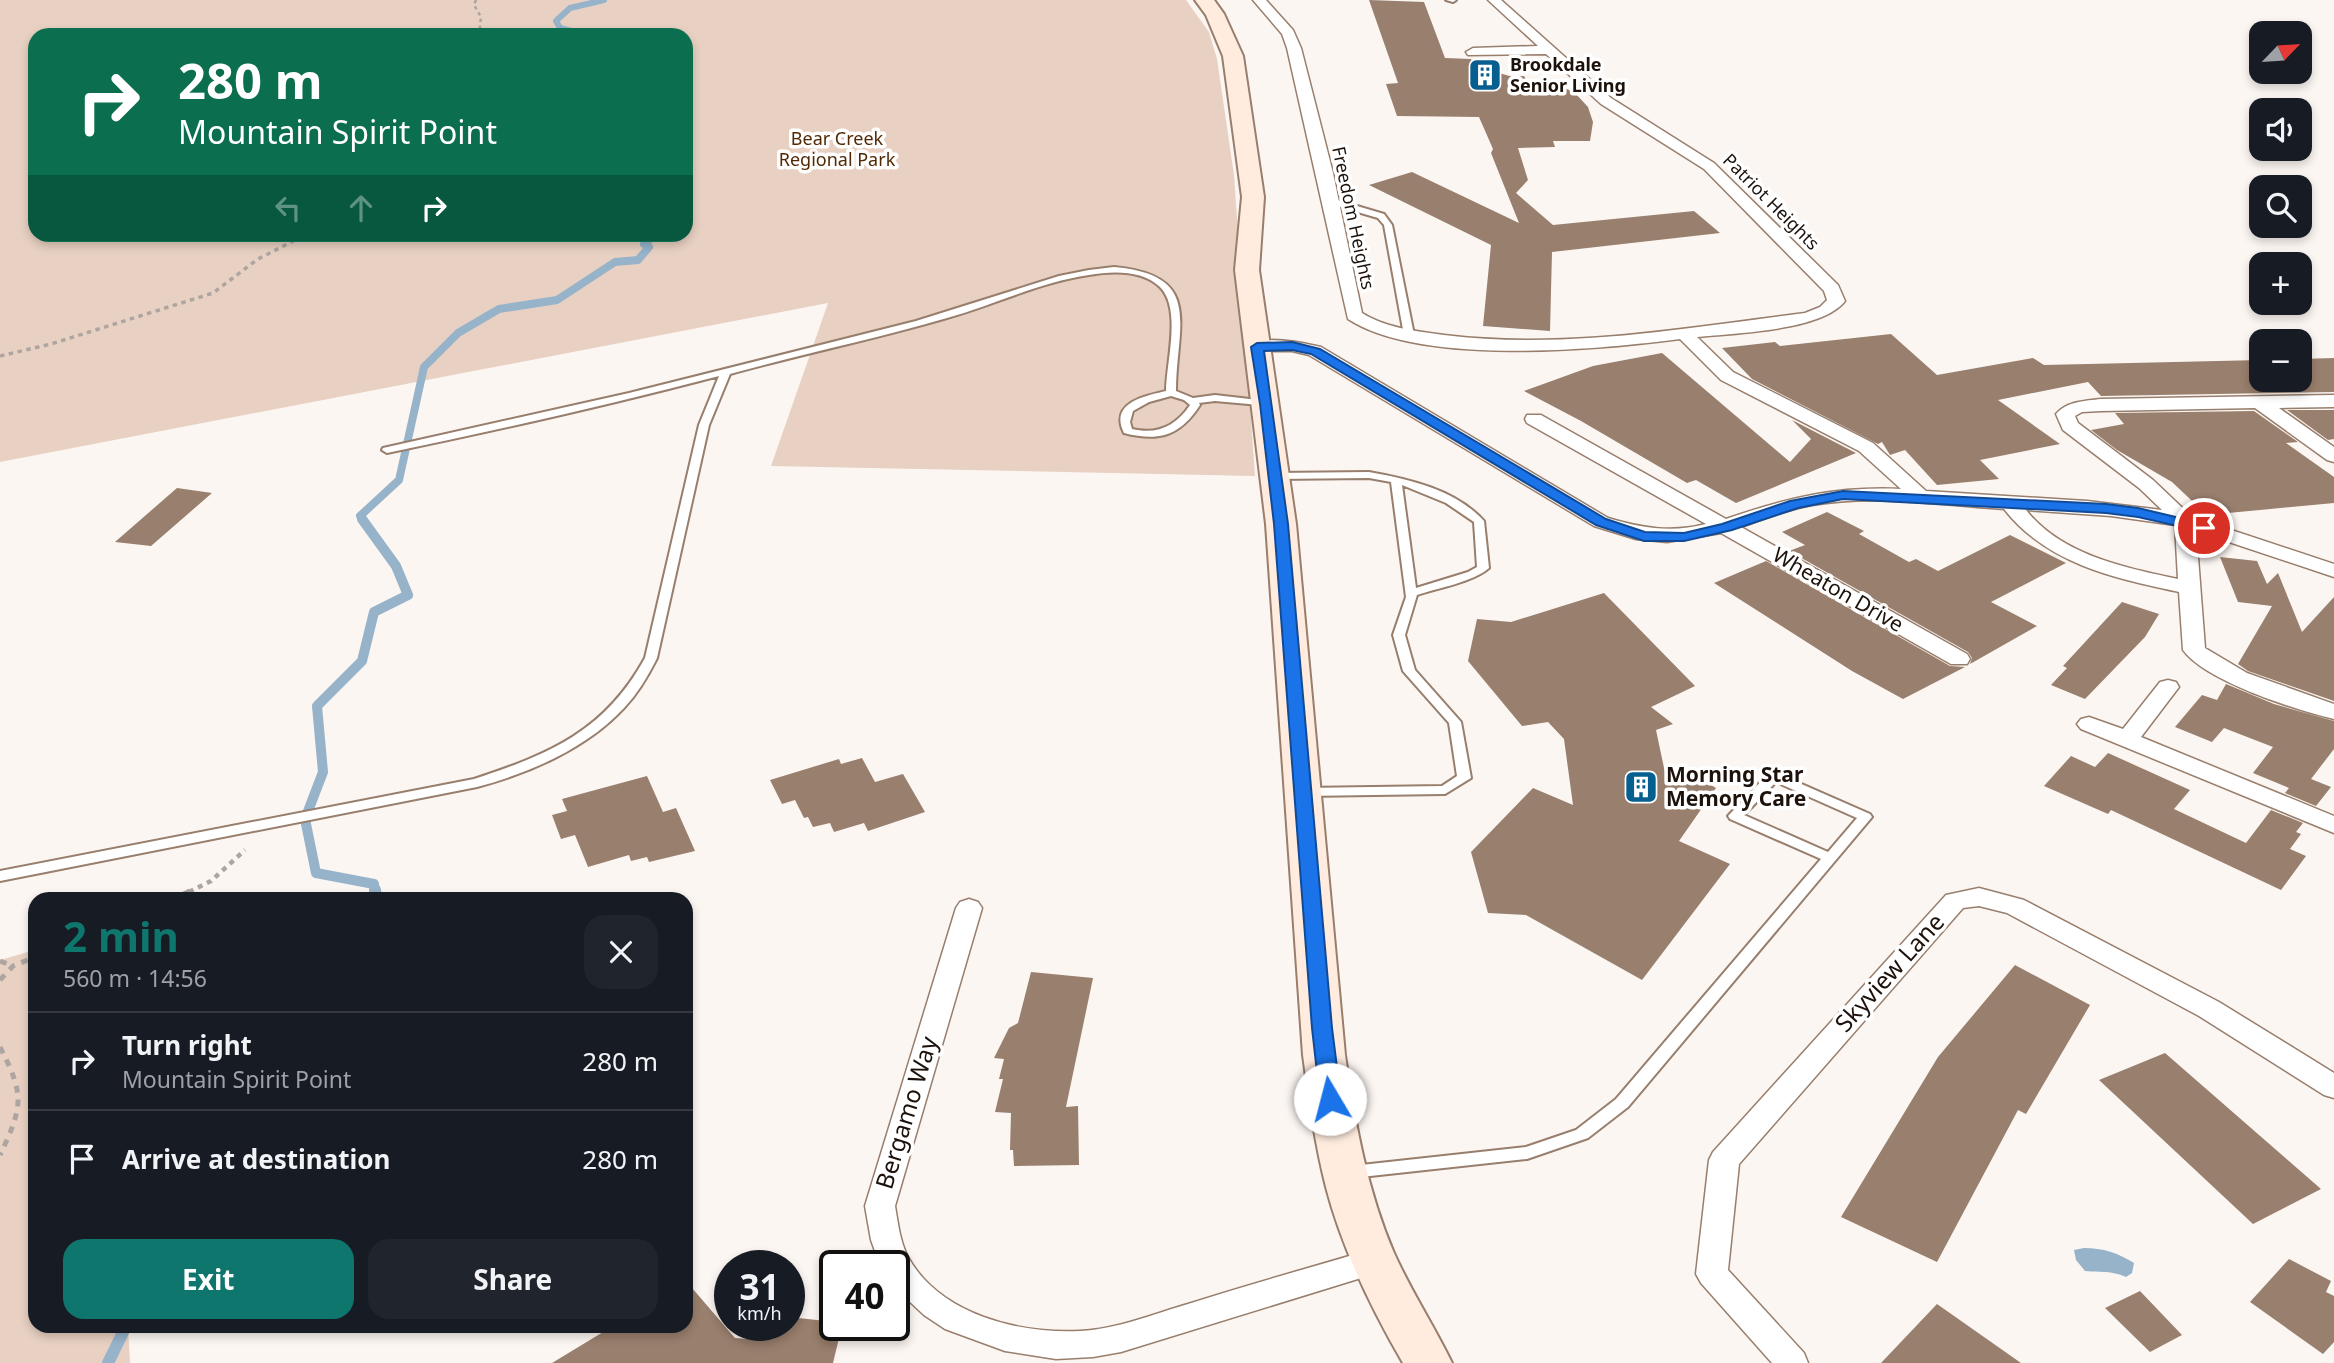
<!DOCTYPE html>
<html lang="en">
<head>
<meta charset="utf-8">
<style>
	body { margin:0; font-family:"Noto Sans",sans-serif; background:#20242c; color:#f1f3f6; height:100vh; display:flex; flex-direction:column; font-size:26px; white-space:nowrap }
	* { box-sizing:border-box; margin:0 }
	p { font-size:23px; color:#9ea1a6 }
	.icon { flex:none; width:38px; height:38px; fill:none; stroke:currentColor; stroke-width:2; stroke-linecap:round; stroke-linejoin:round }
	.map { position:relative; flex:1; overflow:hidden }
	.side { position:absolute; left:28px; top:892px; width:665px; height:441px; display:flex; flex-direction:column; background:#171b24; border-radius:21px; box-shadow:0 4px 10px #0003 }
	.side>* { flex:none }
	.banner { position:absolute; left:28px; top:28px; width:665px; height:214px; border-radius:21px; box-shadow:0 4px 10px #0003; background:#0b6e4f; color:#fff; overflow:hidden }
	.needle { width:46px; rotate:65deg }
	.fabs { position:absolute; left:2249px; top:21px; display:grid; gap:14px }
	.fabs a { display:grid; place-items:center; width:63px; height:63px; border-radius:14px; background:#171b24; box-shadow:0 4px 10px #0003; font-size:35px }
	.speed { position:absolute; left:714px; top:1250px; display:flex; gap:14px; font-size:35px; font-weight:700; text-align:center }
	.speed>* { display:grid; place-content:center; width:91px; height:91px; border-radius:50%; background:#171b24; box-shadow:0 4px 10px #0003; line-height:1 }
	.speed small { font-size:18px; font-weight:400 }
	.speed .limit { border:4px solid #111; border-radius:10px; background:#fff; color:#111 }
	.pin { position:absolute; display:grid; place-items:center; width:60px; height:60px; color:#fff; margin:-30px; border:4px solid #fff; border-radius:50%; box-shadow:0 2px 7px #0007 }
	.me { position:absolute; width:77px; margin:-38px; rotate:352deg; stroke-linejoin:round; filter:drop-shadow(0 0 5px #0008) }
	.turn { display:flex; align-items:center; gap:24px; height:147px; padding:0 35px; font-size:32px }
	.turn .icon { width:91px; height:91px; stroke-width:2.5 }
	.turn b { display:block; font-size:49px; line-height:60px }
	.lanes { display:flex; align-items:center; height:66px; padding:0 35px; background:#0003; justify-content:center; gap:35px; direction:ltr }
	.lanes .off { opacity:.35 }
	.round { display:grid; place-items:center; flex:none; width:74px; height:74px; border-radius:21px; background:#20242c }
	.headline { display:flex; align-items:center; justify-content:space-between; height:119px; padding:0 35px }
	h1 { font-size:42px; font-weight:700; line-height:52px; color:#0f766e }
	.cta { display:flex; gap:14px; margin-top:auto; padding:14px 35px }
	.cta a { flex:1; height:80px; border-radius:21px; background:#0f766e; color:#fff; font-size:28px; font-weight:700; line-height:80px; text-align:center }
	.cta a+a { background:#20242c; color:#f1f3f6 }
	ul { padding:0; list-style:none }
	li { display:flex; align-items:center; gap:21px; height:98px; padding:0 35px; border-top:2px solid #363941 }
	li div { flex:1 }
	li b { display:block; font-size:26px }
	li em { font-style:normal }
	.map>svg:first-child { display:block }
</style>
</head>
<body>
<div class="map">
<svg width="2334" height="1363" viewBox="0 0 2334 1363">
	<rect width="100%" height="100%" fill="#fcf6f2"/>
	<path fill="#e8d1c2" fill-rule="evenodd" d="M0,0H1186L1209,32L1217,59L1234,175L1255,476L771,466L828,303L0,462ZM35,35H686V234H35Z
		M35,950V1326L128,1327L130,1363H0V960Z"/>
	<path fill="#96b3ca" d="M2084,1248C2103,1248 2118,1253 2134,1263L2132,1273L2126,1277C2110,1270 2102,1273 2085,1271L2076,1260L2074,1250Z"/>
	<g fill="none" stroke-linecap="round" stroke-linejoin="round">
		<path stroke="#96b3ca" stroke-width="6" d="M586,35L560,28L556,21L570,8L604,0"/>
		<path stroke="#96b3ca" stroke-width="8" d="M363,521L360,516L399,480L424,367L458,333L499,309L557,300L615,262L638,260L649,247L644,244L656,234"/>
		<path stroke="#96b3ca" stroke-width="10" d="M362,519L396,566L408,595L374,612L362,661L317,706L323,772L305,819L316,873L374,884L375,892"/>
		<path stroke="#96b3ca" stroke-width="12" d="M375,890L376,900
			M108,1363L126,1326"/>
	</g>
	<path fill="#997f6d" d="M1369,0L1424,2L1445,58L1471,59L1477,74L1499,73L1513,77L1524,76L1528,83H1551L1553,89H1567L1575,93L1588,107L1593,122L1590,141H1553L1555,147L1518,148L1528,180L1516,193L1553,225L1694,211L1720,233L1552,252L1550,331L1483,326L1491,245L1369,185L1412,172L1519,223L1491,153L1493,149L1479,117L1397,116L1386,84L1398,83Z
		M1891,334L1937,375L2033,358L2044,365L2261,360V380H2300V359L2334,358V392L2101,396L2088,382L1998,400L2060,444L1980,460L1999,479L1937,485L1905,450L1890,455L1882,442L1878,444L1752,379L1722,348L1775,342L1780,346Z
		M1662,353L1790,462L1811,439L1792,420L1856,453L1736,503L1696,480L1687,483L1581,421L1524,391L1593,366Z
		M2287,410H2334V439L2328,440Z
		M2254,411L2298,442L2286,443L2334,477V503L2207,515L2172,482L2117,450L2091,430L2124,424L2115,413Z
		M177,488L212,493L151,546L115,542Z
		M1827,512L1864,531L1859,534L1909,562L1916,559L1938,571L2010,535L2066,563L1991,602L2037,626L1970,664L1972,658L1968,652L1789,551L1805,545L1782,532Z
		M2220,557L2257,561L2267,584L2278,573L2302,632L2334,597V701L2248,671L2238,664L2272,606L2238,602Z
		M1766,561L1950,666L1965,667L1903,699L1852,671L1714,583Z
		M1604,593L1695,686L1651,707L1673,724L1656,730L1667,782L1699,778L1716,788L1679,841L1730,864L1642,980L1526,915L1488,913L1471,852L1533,788L1573,805L1564,739L1548,722L1522,726L1468,661L1477,619L1511,622Z
		M2122,602L2159,614L2145,637L2085,699L2051,685L2067,668L2063,666Z
		M2226,684L2274,704L2334,721V749L2311,779L2331,787L2316,806L2285,793L2289,788L2253,773L2273,747L2224,728L2212,742L2175,727L2202,695L2217,700Z
		M2108,753L2190,790L2174,809L2246,843L2271,810L2303,823L2296,832L2301,834L2290,849L2306,856L2281,890L2111,810L2108,814L2044,786L2071,756L2095,767Z
		M862,758L875,782L903,774L925,812L868,831L864,823L834,832L830,823L813,827L808,817L804,818L795,800L782,804L770,780L839,759L841,764Z
		M647,776L663,812L676,808L695,851L649,862L647,857L631,861L629,855L588,867L575,835L561,839L552,815L567,811L562,799Z
		M2015,965L2090,1005L2026,1114L2018,1110L1937,1262L1841,1217L1938,1057Z
		M1031,972L1093,978L1066,1107L1078,1106L1079,1165L1014,1166L1013,1150H1010L1011,1113L995,1112L1003,1079H999L1004,1059L994,1058L1009,1028L1018,1023Z
		M2165,1053L2321,1189L2253,1224L2099,1080Z
		M2289,1259L2331,1281L2326,1292L2334,1296V1342L2323,1354L2250,1302Z
		M686,1281L735,1338L764,1340L768,1325H789V1317L835,1322L838,1325L836,1334H840L833,1363H552L613,1326H686Z
		M2140,1291L2182,1335L2150,1352L2105,1308Z
		M1937,1304L2021,1363H1881Z"/>
	<g fill="none" stroke-linecap="round" stroke-linejoin="round">
		<defs>
			<path id="lane" d="M1446,0H1456L1453,2Z
				M1330,198L1384,214L1392,225L1414,335L1412,337L1409,338L1404,335L1384,225L1378,218L1327,203L1326,201Z
				M1114,267C1205,275 1176,326 1176,391L1193,398L1215,395L1267,401L1272,404L1271,406L1215,401L1199,403L1200,405C1180,436 1159,442 1124,433C1109,403 1144,396 1166,391C1166,363 1182,309 1160,287C1142,270 1113,271 1089,275C1040,282 994,305 947,318C875,339 802,354 730,374L709,425L657,658C648,676 638,693 624,708C587,748 530,773 477,787L0,881V871L474,779C550,754 605,731 645,658L699,425L719,376C609,405 498,430 387,453L382,450L383,448L629,393L916,321L1059,276L1089,270ZM1171,396L1184,400L1190,405C1176,426 1157,435 1132,429L1130,422L1133,411L1149,402Z
				M1369,472C1409,479 1456,490 1484,521L1489,568C1473,582 1438,588 1417,595L1405,635L1415,670L1461,722L1471,778L1445,794L1304,796L1297,792L1304,788L1442,786L1457,776L1449,723L1403,671L1393,635L1406,597L1391,482L1369,478L1275,479L1270,476L1275,473ZM1402,485L1446,503L1474,522L1477,567L1468,572L1416,588Z
				M1774,772L1870,814L1872,817L1628,1107L1588,1138L1527,1159L1352,1178L1346,1176L1344,1172L1346,1168L1352,1166L1526,1147L1576,1130L1616,1099L1821,859L1730,819L1728,816L1769,773ZM1776,782L1857,818L1828,852L1744,815Z"/>
			<path id="street" d="M1253,0H1266L1293,30L1301,48L1333,173L1362,313C1386,328 1416,331 1444,335C1565,350 1685,328 1805,313L1820,307L1827,300L1824,291L1704,169L1601,104L1546,54L1468,55L1466,52L1473,48L1538,46L1488,0H1501L1611,98L1714,163L1838,285L1845,301C1822,331 1735,333 1697,337L1733,372L1873,443L1926,491L2087,501L2162,510L2139,488L2063,430L2056,414C2067,401 2085,401 2101,399L2334,395V407L2279,408L2334,447V462L2327,460L2255,408L2101,411L2082,412L2075,416L2078,423L2153,480L2192,517L2334,564V577L2196,531L2205,648L2247,673L2334,704V719C2296,710 2205,681 2183,650L2179,592C2114,578 2047,564 2004,509C1940,505 1876,494 1812,505C1788,509 1764,519 1741,527L1967,654L1970,659L1967,664H1951L1721,533L1667,542L1636,539L1594,526L1309,355L1292,351H1251L1248,347C1261,334 1304,343 1321,347L1608,518C1641,528 1672,533 1706,524L1527,423L1525,419L1527,415H1541L1726,519C1787,498 1836,486 1901,489L1859,451L1721,380L1680,339C1596,350 1420,366 1348,319L1287,48L1282,34ZM2026,510L2111,516L2175,525L2178,579C2125,568 2061,555 2026,510Z
				M2168,680L2176,682L2179,687L2141,737L2334,816V833L2081,729L2077,724L2081,719L2089,717L2123,729L2160,682Z
				M1979,888L2024,900L2219,1002L2334,1073V1098L2324,1095L2199,1016L2007,913L1979,906L1963,908L1739,1164L1728,1270L1804,1353L1808,1363H1772L1701,1283L1696,1274L1709,1160L1713,1152L1946,895Z
				M969,899L978,902L982,908L895,1206C898,1223 900,1242 908,1257C940,1315 1020,1334 1080,1331C1118,1329 1153,1314 1188,1304C1250,1284 1313,1267 1376,1248L1387,1252L1392,1261L1387,1270L1121,1352L1093,1357L1056,1359L1005,1351L945,1329L924,1315L894,1287V1265H880L871,1240L865,1206L956,908L960,902Z"/>
			<path id="secondary" d="M1195,0H1214L1224,14L1243,56L1264,197L1259,270L1296,524L1345,1055C1355,1123 1367,1190 1394,1253C1411,1291 1434,1326 1452,1363H1403C1371,1308 1342,1248 1326,1187C1315,1144 1309,1099 1303,1055L1266,524L1235,270L1242,197L1223,56L1206,15Z"/>
		</defs>
		<use href="#lane" stroke="#987e6c" stroke-width="4"/>
		<use href="#street" stroke="#987e6c" stroke-width="3"/>
		<use href="#secondary" stroke="#987e6c" stroke-width="4"/>
		<path stroke="#ada5a0" stroke-width="2.5" stroke-dasharray="3.5 3.5" stroke-linecap="butt" d="M476,0L474,5L481,17L479,35"/>
		<path stroke="#ada5a0" stroke-width="3.5" stroke-dasharray="4.5 4.5" stroke-linecap="butt" d="M0,356L51,344L213,293L258,259L307,234"/>
		<path stroke="#ada5a0" stroke-width="4.5" stroke-dasharray="5 5" stroke-linecap="butt" d="M189,892L211,881L245,850"/>
		<path stroke="#ada5a0" stroke-width="5" stroke-dasharray="7 7" stroke-linecap="butt" d="M171,900L192,890
			M0,961L13,966
			M0,980L13,966L35,957
			M0,1047C25,1096 23,1106 0,1155"/>
		<use href="#lane" fill="#fff" fill-rule="evenodd"/>
		<use href="#street" fill="#fff" fill-rule="evenodd"/>
		<use href="#secondary" fill="#ffecdf" fill-rule="evenodd"/>
	</g>
	<path fill="#1a73e8" stroke="#114b97" stroke-width="2" d="M1292,342L1320,349L1606,519L1645,532L1684,533L1722,524L1790,501L1843,491L2106,504L2138,508L2209,525L2211,528L2204,532L2138,517L2106,513L1843,499L1798,508L1732,530L1684,541H1644L1596,525L1311,354L1292,350L1264,351L1288,524L1332,1028L1341,1099L1338,1104L1330,1107L1323,1104L1320,1099L1312,1028L1274,524L1260,404L1251,347L1257,343Z"/>
	<defs>
		<symbol id="building-square" viewBox="-11 -11 22 22"><rect x="-9" y="-9" width="18" height="18" rx="4" fill="#075f90" stroke="#fff"/><path d="M-4-6H4V6H1V3H-1V6H-4ZM-2.5-4.3h1.7v1.8h-1.7ZM.8-4.3h1.7v1.8H.8ZM-2.5-1h1.7V.8h-1.7ZM.8-1h1.7V.8H.8Z" fill="#fff"/></symbol>
	</defs>
	<g fill-rule="evenodd">
		<use href="#building-square" x="1466" y="56" width="38" height="38"/>
		<use href="#building-square" x="1622" y="768" width="38" height="38"/>
	</g>
	<g text-anchor="middle" stroke-width="7" stroke-linejoin="round" paint-order="stroke">
		<g font-size="18" font-weight="bold" fill="#1c120b" stroke="#fff" text-anchor="start">
			<text x="1510" y="71">Brookdale<tspan x="1510" dy="21">Senior Living</tspan></text>
		</g>
		<g font-size="18" fill="#522905" stroke="#fff">
			<text x="837" y="145">Bear Creek<tspan x="837" dy="21">Regional Park</tspan></text>
		</g>
		<g font-size="18" fill="#1c120b" stroke="#fff">
			<text transform="translate(1771 202) rotate(45)" y="6">Patriot Heights</text>
			<text transform="translate(1353 218) rotate(78)" y="6">Freedom Heights</text>
		</g>
		<g font-size="21" fill="#1c120b" stroke="#fff">
			<text transform="translate(1838 590) rotate(30)" y="7">Wheaton Drive</text>
		</g>
		<g font-size="21" font-weight="bold" fill="#1c120b" stroke="#fff" text-anchor="start">
			<text x="1666" y="782">Morning Star<tspan x="1666" dy="24">Memory Care</tspan></text>
		</g>
		<g font-size="24" fill="#1c120b" stroke="#fff">
			<text transform="translate(1890 973) rotate(-48)" y="8">Skyview Lane</text>
			<text transform="translate(907 1113) rotate(-73)" y="8">Bergamo Way</text>
		</g>
	</g>
</svg>
<div class="fabs">
<a><svg class="needle" viewBox="-14 -14 28 28"><path d="M0-13l5 13h-10z" fill="#e53935"/><path d="M0 13l5-13h-10z" fill="#9ea1a6"/></svg></a>
<a><svg class="icon" aria-label="sound" viewBox="0 0 24 24"><path d="M4 9h4l5-4v14l-5-4H4zM17 9q2 3 0 6"/></svg></a>
<a><svg class="icon" aria-label="search" viewBox="0 0 24 24"><circle cx="10" cy="10" r="6"/><path d="M15 15l6 6"/></svg></a>
<a>+</a>
<a>−</a>
</div>
<div class="speed"><div>31<small>km/h</small></div><div class="limit">40</div></div>
<div class="pin" style="left:2204px;top:528px;background:#d93025"><svg class="icon" aria-label="arrive" viewBox="0 0 24 24"><path d="M6 21V4h12l-3 4 3 4H6"/></svg></div>
<svg class="me" style="left:1330px;top:1099px" viewBox="-20 -20 40 40"><circle r="19" fill="#fff"/><path d="M0-13L10 11 0 6-10 11z" fill="#1a73e8"/></svg>
<div class="banner">
<div class="turn"><svg class="icon" aria-label="right" viewBox="0 0 24 24"><path d="M7 20v-9h11M14 6l5 5-5 5"/></svg><div><b>280 m</b>Mountain Spirit Point</div></div>
<div class="lanes"><svg class="icon off" aria-label="left" viewBox="0 0 24 24"><path d="M17 20v-9H6M10 6l-5 5 5 5"/></svg><svg class="icon off" aria-label="ahead" viewBox="0 0 24 24"><path d="M12 20V5M6 11l6-6 6 6"/></svg><svg class="icon" aria-label="right" viewBox="0 0 24 24"><path d="M7 20v-9h11M14 6l5 5-5 5"/></svg></div>
</div>
<section class="side">
<div class="headline"><div><h1>2 min</h1><p>560 m · 14:56</p></div><a class="round"><svg class="icon" aria-label="close" viewBox="0 0 24 24"><path d="M6 6l12 12M18 6L6 18"/></svg></a></div>
<ul>
<li><svg class="icon" aria-label="right" viewBox="0 0 24 24"><path d="M7 20v-9h11M14 6l5 5-5 5"/></svg><div><b>Turn right</b><p>Mountain Spirit Point</p></div><em>280 m</em></li>
<li><svg class="icon" aria-label="arrive" viewBox="0 0 24 24"><path d="M6 21V4h12l-3 4 3 4H6"/></svg><div><b>Arrive at destination</b></div><em>280 m</em></li>
</ul>
<div class="cta"><a>Exit</a><a>Share</a></div>
</section>
</div>
</body>
</html>
